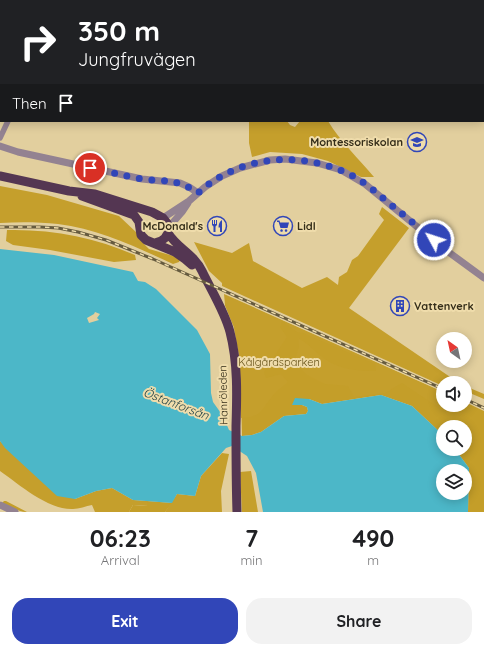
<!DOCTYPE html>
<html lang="en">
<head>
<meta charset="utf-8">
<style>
	body { margin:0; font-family:Quicksand,sans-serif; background:#f2f2f2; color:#202124; height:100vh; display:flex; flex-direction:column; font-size:15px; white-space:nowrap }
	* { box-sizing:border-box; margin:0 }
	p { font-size:13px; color:#757577 }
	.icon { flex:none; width:22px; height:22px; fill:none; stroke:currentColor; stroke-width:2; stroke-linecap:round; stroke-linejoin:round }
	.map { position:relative; height:512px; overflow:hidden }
	.drawer { display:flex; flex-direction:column; background:#fff; flex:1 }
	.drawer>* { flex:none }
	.guide { position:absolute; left:0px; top:0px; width:484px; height:122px; box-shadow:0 2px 10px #0003; background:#202124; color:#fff; overflow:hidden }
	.needle { width:26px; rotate:327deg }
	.tools { position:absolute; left:436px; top:332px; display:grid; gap:8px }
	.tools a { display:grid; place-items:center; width:36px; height:36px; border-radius:50%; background:#fff; box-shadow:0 2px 10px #0003; font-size:20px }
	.pin { position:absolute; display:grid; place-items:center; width:34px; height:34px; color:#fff; margin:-17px; border:2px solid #fff; border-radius:50%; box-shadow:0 1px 4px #0007 }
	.me { position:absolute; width:44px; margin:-22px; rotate:310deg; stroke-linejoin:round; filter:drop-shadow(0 0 3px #0008) }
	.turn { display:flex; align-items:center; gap:14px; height:84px; padding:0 12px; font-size:18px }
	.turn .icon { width:52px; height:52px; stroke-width:2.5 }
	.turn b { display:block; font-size:28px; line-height:34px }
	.then { display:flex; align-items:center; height:38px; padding:0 12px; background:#0003; gap:8px; font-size:15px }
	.eta { display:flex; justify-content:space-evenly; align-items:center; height:68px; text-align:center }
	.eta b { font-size:24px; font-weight:700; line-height:28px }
	.cta { display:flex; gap:8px; margin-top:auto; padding:8px 12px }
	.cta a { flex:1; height:46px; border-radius:16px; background:#3146b8; color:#fff; font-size:16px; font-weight:700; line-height:46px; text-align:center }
	.cta a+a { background:#f2f2f2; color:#202124 }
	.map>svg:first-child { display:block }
</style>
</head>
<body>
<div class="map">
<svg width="484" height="512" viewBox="0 0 484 512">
	<rect width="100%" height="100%" fill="#e2cf9e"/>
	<path fill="#c49e29" d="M7,230C52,229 94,237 135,255L136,260L114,262L50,250L13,245L6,241Z
		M225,295L443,392V405H465V402L484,411V512H468L469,468L455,449H465V427H443V435L412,406L381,395L322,404L309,399L302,405L307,407L308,411L306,414L284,416L261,432L252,435L242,436L240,360L234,327L225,305Z
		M4,501H6L27,512C18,512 10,506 1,504Z
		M147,501L172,503L165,512H129L133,505L147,506Z"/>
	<path fill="#c59f2c" d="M126,0H216L217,1H125Z
		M249,121H287L290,125L295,127L300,121H328C340,141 359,159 374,177H361L328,161L302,154L270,152L252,157L249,143Z
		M0,186L47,195L119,216L137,233L142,242L149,249L177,257L180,260L179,262L173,264C136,247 99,229 58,224C39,222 19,222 0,223Z
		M382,207L409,228L349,308L459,383H443V386L222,286V283L209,271L194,242L232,253L249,243L253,261L302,288L327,277L338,285L339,277L347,272L352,260L358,256L384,220L379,214Z
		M224,294L440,391L443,394V405H453L448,414L402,383L385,393L354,397L348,386L325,384L307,375L294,362L299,347L298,338C308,343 316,353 325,359C341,370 358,371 376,371L375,364L303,333L297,332L282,321L280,327L287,337L264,372L266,378L281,374L288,382C282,387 275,392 271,398C260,412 261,417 241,418L240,360L234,327L225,305Z
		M465,386L484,394V399L465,391Z
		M0,441L75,499L96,491L112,488L133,500L147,501L148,506L133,505L129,512H95L92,505C86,506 79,509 73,509C48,510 20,485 0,471Z
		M222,453L229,454L221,491L222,512H165L177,494L195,496L201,476Z
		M251,471L258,512H242L240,472Z"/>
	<path fill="#4cb7c8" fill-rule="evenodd" d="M0,249L54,255L133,272L138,281L145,282L156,289L197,330L210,354L211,393L213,402L223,416L229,430L242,436L252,435L261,432L284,416L306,414L308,411L307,407L302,405H292L295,398L309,399L322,404L381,395L412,406L443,435V449H455L469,468L468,512H263L256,473L247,456L232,446L226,448L201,476L195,496L177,494L172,503L133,500L112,488L96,491L75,499L57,496L5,448L0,441ZM95,312L100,314L97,318L99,320L89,323L87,318L94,314ZM443,471H465V493H443Z"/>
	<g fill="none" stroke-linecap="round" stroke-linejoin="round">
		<path stroke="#938291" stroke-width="5.5" d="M483,74L484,76
			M0,138L8,121"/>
		<path stroke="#938291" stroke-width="7" d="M0,146L18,152L119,174L142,179L180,183L189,187L198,193
			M163,218L189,201L205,187L222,176L240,168L270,160L285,159L317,163L341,170L365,184L443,248L484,278
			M168,228L182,212L188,203
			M0,505L15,512"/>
		<path stroke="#543652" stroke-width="9" d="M0,176L69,191L95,194L152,212L163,218L167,223L168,228V233L165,238L161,241L155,243
			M82,196L134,215L139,222L141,235L146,240L175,252L185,259L192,265
			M168,233C177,248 194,254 202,271C211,290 225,312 230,332C238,363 237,395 236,426C236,455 236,483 237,512"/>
		<defs>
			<path id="rail" d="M0,227H40L58,228L78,232L106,240L153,259L443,389
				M465,399L484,408"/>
		</defs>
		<use href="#rail" stroke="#665b3f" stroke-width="3"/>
		<use href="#rail" stroke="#efdcab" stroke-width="1.5" stroke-dasharray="4.5" stroke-linecap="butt"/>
	</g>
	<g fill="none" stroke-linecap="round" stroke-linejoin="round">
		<path stroke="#3146b8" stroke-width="7" stroke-dasharray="0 12.6" d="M90,168C107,171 124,176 142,179C165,182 177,178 198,193C240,154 305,150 355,177C365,183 375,191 384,199C401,213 417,226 434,240"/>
	</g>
	<defs>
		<symbol id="school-ring" viewBox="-11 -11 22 22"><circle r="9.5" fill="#efdcab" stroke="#3146b8" stroke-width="1.5"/><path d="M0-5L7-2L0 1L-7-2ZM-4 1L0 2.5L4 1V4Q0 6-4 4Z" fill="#3146b8"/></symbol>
		<symbol id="restaurant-ring" viewBox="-11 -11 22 22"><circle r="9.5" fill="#efdcab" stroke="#3146b8" stroke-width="1.5"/><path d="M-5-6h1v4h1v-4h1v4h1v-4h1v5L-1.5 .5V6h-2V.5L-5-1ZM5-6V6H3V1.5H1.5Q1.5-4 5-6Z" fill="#3146b8"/></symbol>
		<symbol id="supermarket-ring" viewBox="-11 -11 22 22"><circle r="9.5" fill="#efdcab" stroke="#3146b8" stroke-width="1.5"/><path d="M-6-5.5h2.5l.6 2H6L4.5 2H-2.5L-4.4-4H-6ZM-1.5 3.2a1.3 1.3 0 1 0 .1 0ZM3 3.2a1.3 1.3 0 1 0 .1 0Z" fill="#3146b8"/></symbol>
		<symbol id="building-ring" viewBox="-11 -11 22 22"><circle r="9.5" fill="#efdcab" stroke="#3146b8" stroke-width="1.5"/><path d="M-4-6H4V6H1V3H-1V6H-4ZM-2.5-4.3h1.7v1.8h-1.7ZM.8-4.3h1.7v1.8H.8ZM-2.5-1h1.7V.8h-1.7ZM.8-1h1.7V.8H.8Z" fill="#3146b8"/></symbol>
	</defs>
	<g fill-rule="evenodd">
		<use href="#school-ring" x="406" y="131" width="22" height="22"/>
		<use href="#restaurant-ring" x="206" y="215" width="22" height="22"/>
		<use href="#supermarket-ring" x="272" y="215" width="22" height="22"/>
		<use href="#building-ring" x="389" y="295" width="22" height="22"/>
	</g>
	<g text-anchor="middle" stroke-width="4" stroke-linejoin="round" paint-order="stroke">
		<g font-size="11" font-weight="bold" fill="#342d19" stroke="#efdcab" text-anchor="end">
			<text x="403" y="146">Montessoriskolan</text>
			<text x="203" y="230">McDonald's</text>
			<text x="297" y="230" text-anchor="start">Lidl</text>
			<text x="414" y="310" text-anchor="start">Vattenverk</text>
		</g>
		<g font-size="11" fill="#675319" stroke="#efdcab">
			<text x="279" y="366">Kålgårdsparken</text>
		</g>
		<g font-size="11" fill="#342d19" stroke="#efdcab">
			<text transform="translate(223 395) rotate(-91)" y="4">Hanröleden</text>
		</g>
		<g font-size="12" font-style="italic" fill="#1d3e43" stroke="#efdcab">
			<text transform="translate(176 404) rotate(21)" y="4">Östanforsån</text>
		</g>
	</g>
</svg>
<div class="tools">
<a><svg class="needle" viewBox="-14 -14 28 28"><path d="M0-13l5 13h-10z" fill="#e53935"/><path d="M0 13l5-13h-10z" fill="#757577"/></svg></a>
<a><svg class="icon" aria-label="sound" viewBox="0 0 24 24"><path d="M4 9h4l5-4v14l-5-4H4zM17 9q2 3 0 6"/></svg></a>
<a><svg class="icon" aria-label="search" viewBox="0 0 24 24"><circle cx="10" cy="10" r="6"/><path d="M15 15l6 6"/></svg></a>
<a><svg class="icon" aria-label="layers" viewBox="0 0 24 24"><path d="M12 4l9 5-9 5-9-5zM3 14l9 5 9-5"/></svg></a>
</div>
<div class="pin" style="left:90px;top:168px;background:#d93025"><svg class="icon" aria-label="arrive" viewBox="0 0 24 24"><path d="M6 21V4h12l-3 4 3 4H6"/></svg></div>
<svg class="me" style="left:434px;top:240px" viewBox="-20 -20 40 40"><circle r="17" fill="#3146b8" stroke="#fff" stroke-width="3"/><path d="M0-11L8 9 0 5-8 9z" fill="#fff"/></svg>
<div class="guide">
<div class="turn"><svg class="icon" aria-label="right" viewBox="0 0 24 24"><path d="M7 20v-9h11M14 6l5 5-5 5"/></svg><div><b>350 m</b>Jungfruvägen</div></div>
<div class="then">Then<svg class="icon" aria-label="arrive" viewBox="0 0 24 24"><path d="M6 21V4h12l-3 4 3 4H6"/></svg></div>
</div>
</div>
<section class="drawer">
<div class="eta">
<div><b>06:23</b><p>Arrival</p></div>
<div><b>7</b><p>min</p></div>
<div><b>490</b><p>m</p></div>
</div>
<div class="cta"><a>Exit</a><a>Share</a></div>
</section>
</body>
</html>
